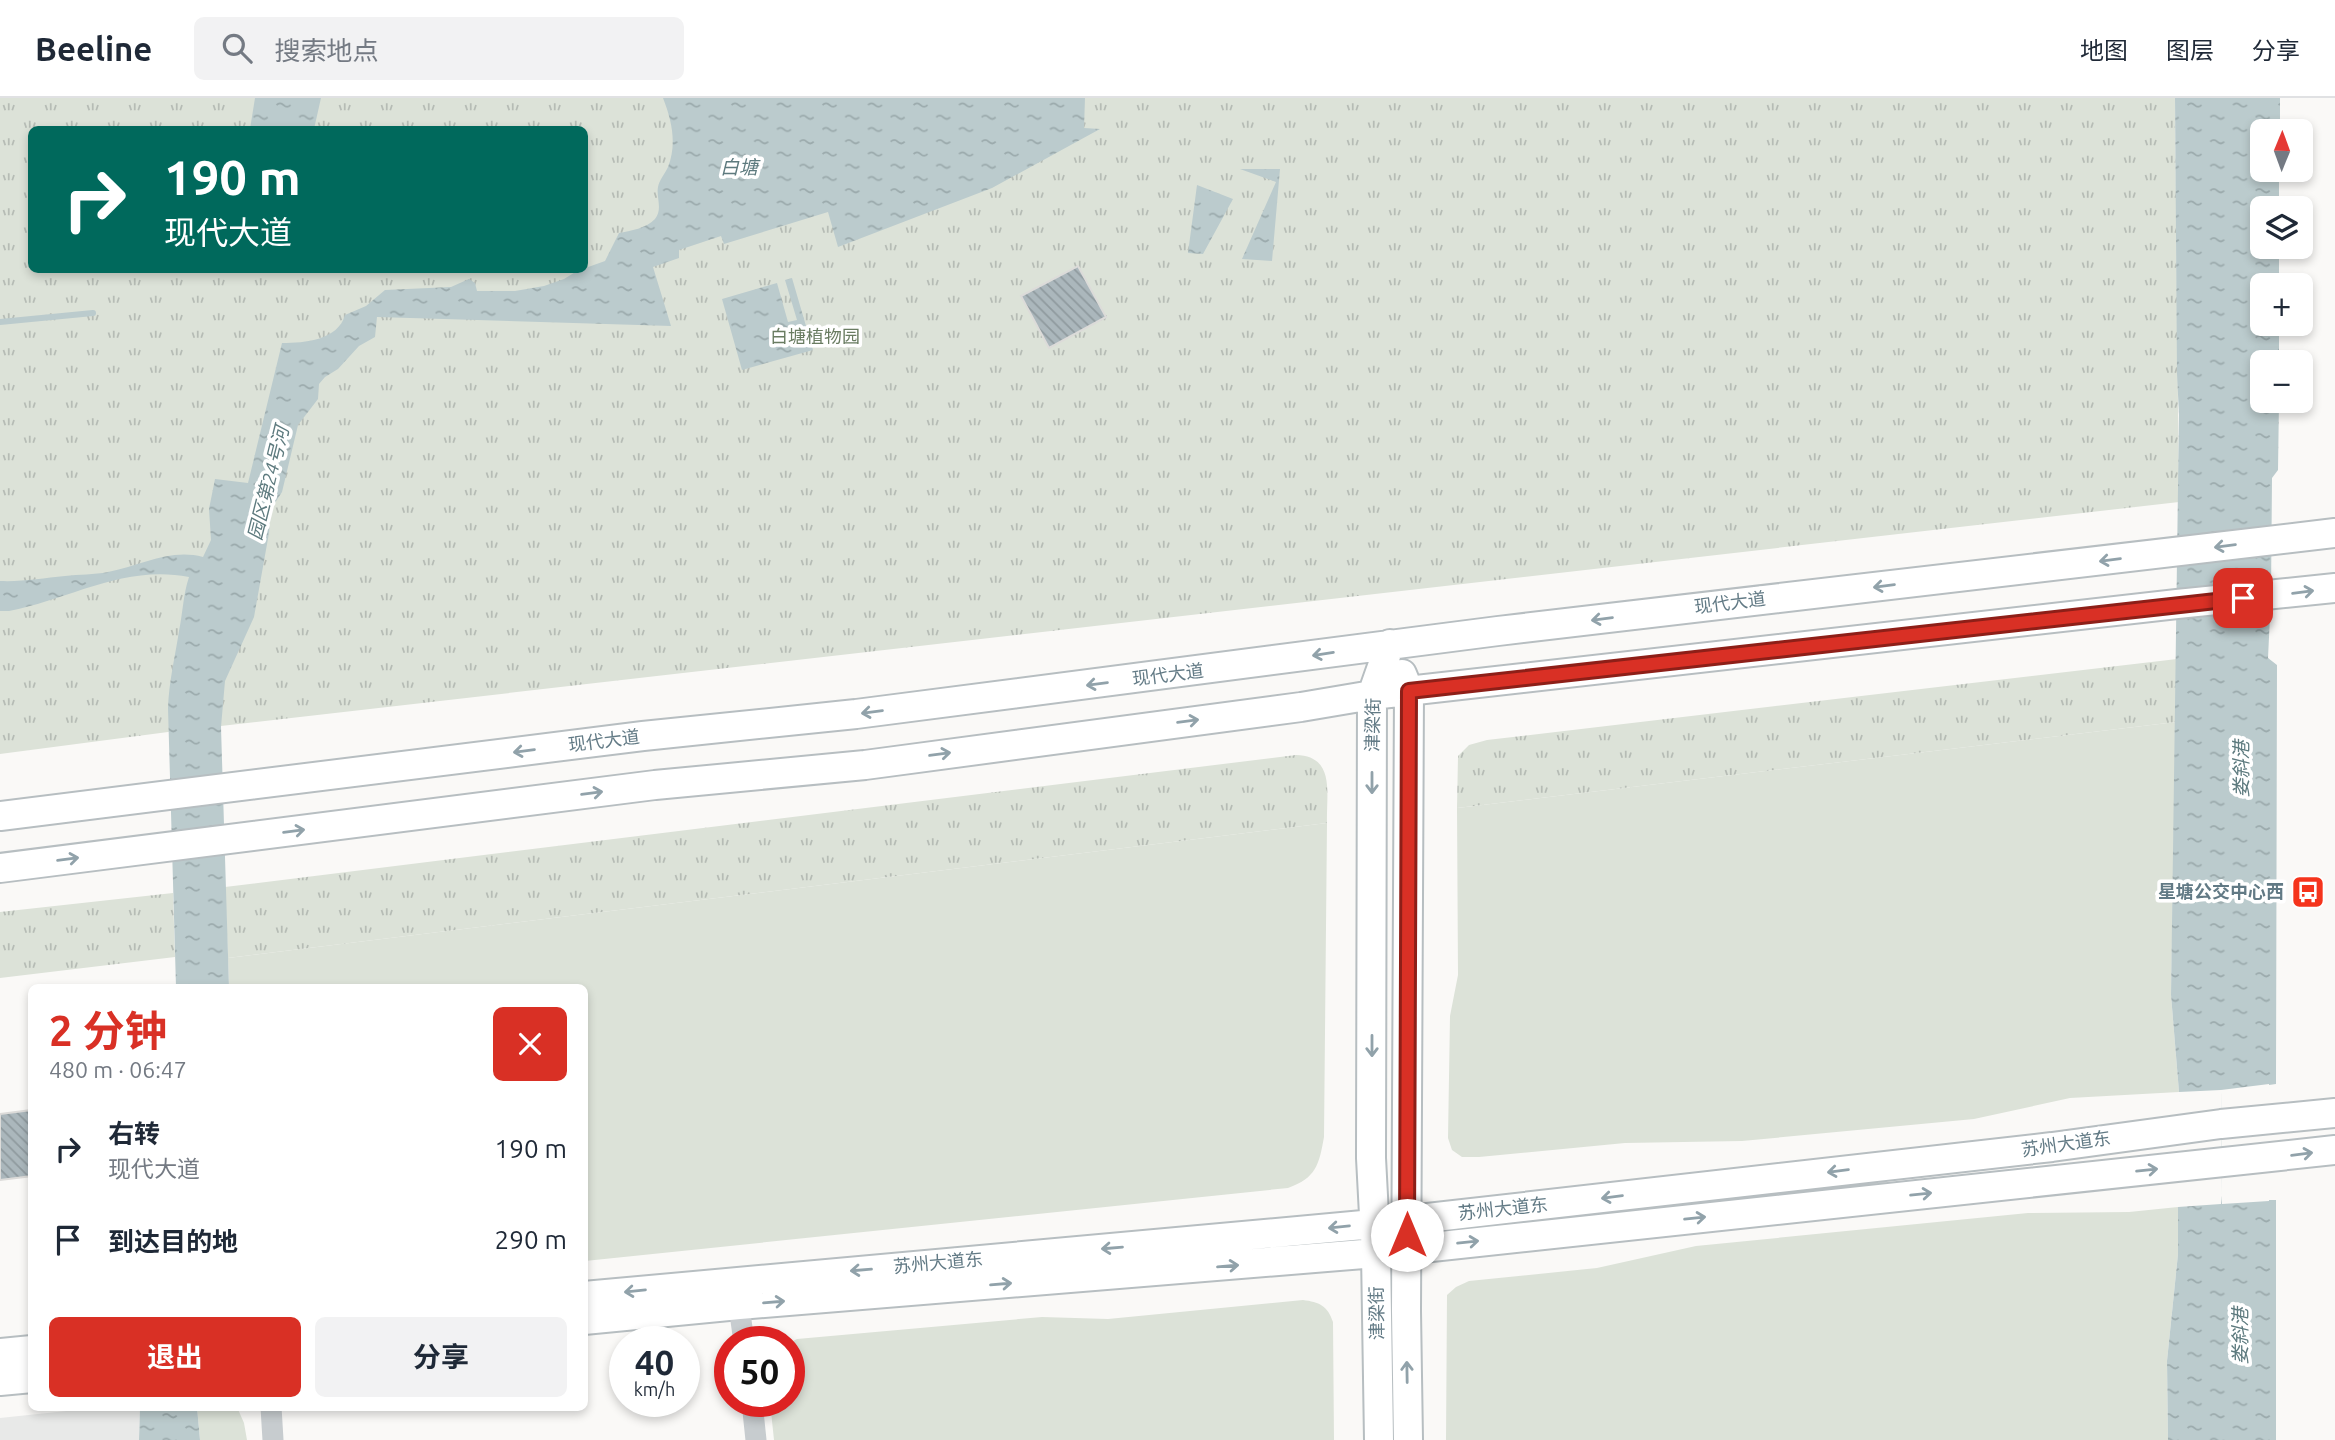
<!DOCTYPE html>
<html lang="zh">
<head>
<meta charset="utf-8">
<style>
	body { margin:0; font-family:Ubuntu,"Noto Sans SC",sans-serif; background:#f2f2f3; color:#1f2937; height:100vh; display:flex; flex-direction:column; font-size:26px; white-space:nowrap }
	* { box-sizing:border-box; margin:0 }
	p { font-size:23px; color:#747a83 }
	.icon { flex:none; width:38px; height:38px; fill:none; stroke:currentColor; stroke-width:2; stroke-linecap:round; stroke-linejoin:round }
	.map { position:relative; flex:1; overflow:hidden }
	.panel { position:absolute; left:28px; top:886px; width:560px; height:427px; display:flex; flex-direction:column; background:#fff; border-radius:10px; box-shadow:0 4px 10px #0003 }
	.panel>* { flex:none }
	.banner { position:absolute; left:28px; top:28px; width:560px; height:147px; border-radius:10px; box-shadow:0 4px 10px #0003; background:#00695c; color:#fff; overflow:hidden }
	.needle { width:46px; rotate:1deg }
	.tools { position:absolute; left:2250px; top:21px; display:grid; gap:14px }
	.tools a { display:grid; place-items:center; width:63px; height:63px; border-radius:10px; background:#fff; box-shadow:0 4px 10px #0003; font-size:35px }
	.speed { position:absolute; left:609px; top:1228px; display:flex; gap:14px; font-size:35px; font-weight:700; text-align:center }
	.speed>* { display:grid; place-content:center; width:91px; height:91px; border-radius:50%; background:#fff; box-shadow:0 4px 10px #0003; line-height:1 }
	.speed small { font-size:18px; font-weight:400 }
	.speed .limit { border:10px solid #d22; background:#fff; color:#111 }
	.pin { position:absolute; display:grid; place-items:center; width:60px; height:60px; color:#fff; margin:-30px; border-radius:14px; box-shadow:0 4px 10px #0006 }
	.me { position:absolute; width:77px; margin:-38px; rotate:0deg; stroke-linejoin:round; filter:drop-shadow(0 0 5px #0008) }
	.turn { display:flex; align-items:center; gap:24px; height:147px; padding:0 21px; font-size:32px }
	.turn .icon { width:91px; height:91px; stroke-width:2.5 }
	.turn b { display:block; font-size:49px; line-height:60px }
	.round { display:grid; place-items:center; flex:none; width:74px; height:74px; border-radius:10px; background:#f2f2f3 }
	.summary { display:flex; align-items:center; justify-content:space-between; height:119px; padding:0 21px }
	h1 { font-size:42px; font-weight:700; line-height:52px; color:#d93025 }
	.button { display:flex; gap:14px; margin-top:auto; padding:14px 21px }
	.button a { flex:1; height:80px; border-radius:10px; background:#d93025; color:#fff; font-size:28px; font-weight:700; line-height:80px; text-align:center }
	.button a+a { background:#f2f2f3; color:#1f2937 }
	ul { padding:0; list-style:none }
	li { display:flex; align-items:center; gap:21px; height:91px; padding:0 21px }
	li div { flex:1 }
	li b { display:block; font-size:26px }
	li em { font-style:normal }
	header { display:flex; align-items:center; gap:42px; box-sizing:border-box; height:98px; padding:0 35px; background:#fff; border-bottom:2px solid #e0e1e3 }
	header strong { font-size:33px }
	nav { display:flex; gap:38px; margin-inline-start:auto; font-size:24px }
	.search { width:490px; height:63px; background:#f2f2f3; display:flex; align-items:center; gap:18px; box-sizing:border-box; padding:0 24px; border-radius:10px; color:#747a83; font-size:26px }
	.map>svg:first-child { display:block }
</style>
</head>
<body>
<header>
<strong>Beeline</strong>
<div class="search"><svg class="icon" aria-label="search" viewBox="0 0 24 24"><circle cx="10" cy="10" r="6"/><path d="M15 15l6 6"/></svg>搜索地点</div>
<nav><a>地图</a><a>图层</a><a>分享</a></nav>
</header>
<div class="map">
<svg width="2335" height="1342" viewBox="0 0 2335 1342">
	<defs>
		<pattern id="park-tufts" width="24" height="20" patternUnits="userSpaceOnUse" patternTransform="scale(1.75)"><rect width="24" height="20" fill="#dce2d8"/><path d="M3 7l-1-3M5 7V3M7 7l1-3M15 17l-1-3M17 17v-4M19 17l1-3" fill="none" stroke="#b6bcb5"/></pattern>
		<pattern id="water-ripples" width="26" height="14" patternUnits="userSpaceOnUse" patternTransform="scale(1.75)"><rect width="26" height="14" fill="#bbcbcd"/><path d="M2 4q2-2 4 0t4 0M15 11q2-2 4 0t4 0" fill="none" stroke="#9baaac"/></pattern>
		<pattern id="building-back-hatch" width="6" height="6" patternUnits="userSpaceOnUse" patternTransform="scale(1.75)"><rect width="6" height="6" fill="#abb7bc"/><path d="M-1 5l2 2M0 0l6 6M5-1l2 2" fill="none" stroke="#8f9a9e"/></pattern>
	</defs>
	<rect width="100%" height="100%" fill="#faf9f7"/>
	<path fill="#e8e9e8" d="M104,1309H140L139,1342H0V1320Z"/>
	<path fill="#dce2d8" d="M2176,624L2171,897L2179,994L2070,1000L1974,1021L1742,1043L1625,1045L1479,1059H1462L1452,1052L1448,1040L1450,918L1458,877L1457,710Z
		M1327,725L1324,1039C1319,1067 1316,1080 1288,1090L585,1163L584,889H229L228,860Z
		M2178,1109V1156L2167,1263L2168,1342H1446L1447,1197L1456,1189L1469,1183L1597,1170L1696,1148L2028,1115L2129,1114Z
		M1303,1202C1319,1204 1328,1208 1333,1224L1334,1342H774L770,1304H789V1245L797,1241L1042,1219L1108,1221Z
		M197,1309H237L244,1325L247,1342H200Z"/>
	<path fill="url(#park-tufts)" fill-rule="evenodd" d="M0,0H2175L2179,404L168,634L0,656ZM32,32H584V172H32Z
		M2177,561L2176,624L1457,710L1458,658L1469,647L1487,642Z
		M1296,657C1336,658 1326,696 1327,725L228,860L225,789Z
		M173,795L175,859L0,880V814Z"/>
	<path fill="url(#water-ripples)" d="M255,0H321L314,31H250Z
		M663,0H1085L1084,30L1100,31L992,90L838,149L828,114L724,146L721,138L679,152V160L653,169L671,228L377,219L375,239L359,248L338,271L325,279L319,286L318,301L298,327L282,394L271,411L269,435L254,519L225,583L221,629L229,889H176L168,610C169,583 175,559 179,533C183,514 183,497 189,479C125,466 70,501 9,513H0V483C22,484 43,480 65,478C79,476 94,477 108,474C140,468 170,450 203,459L211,442L209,411L215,381L248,385L282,245C305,245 338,242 345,217L366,208L385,192L451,189L469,181L475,185L477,193H515L544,188L564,181L577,173L605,163L619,135C630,133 647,130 655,121C663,111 656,99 658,89C659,82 665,76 668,69C677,46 672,23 663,0Z
		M2175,0H2280V33H2263V72H2279V110H2263V149H2279V187H2263V226H2279V264H2263V303H2279L2278,372L2272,380L2271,497L2268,560L2277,567L2276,986L2269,987V1102H2276V1342H2168L2167,1263L2178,1156V1109L2221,1106L2222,1098L2221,992L2179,994L2171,897L2179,317L2177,276Z
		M1240,71H1280L1272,163L1242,161L1276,84Z
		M1197,87L1233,101L1203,156L1188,155Z
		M792,180L813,252L742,272L722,201L777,185L788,224L797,222L785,182Z
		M140,1309H197L200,1342H139Z"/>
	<path fill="#faf9f7" d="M2269,986V1103L2222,1106L2221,992Z"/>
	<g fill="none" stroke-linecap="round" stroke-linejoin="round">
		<path stroke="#bbcbcd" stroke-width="6" d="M0,224L93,215"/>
	</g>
	<path fill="url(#building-back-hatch)" stroke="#dcdbd9" stroke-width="2" d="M1078,168L1106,219L1049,250L1021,198Z
		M32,1012V1078L0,1082V1016Z"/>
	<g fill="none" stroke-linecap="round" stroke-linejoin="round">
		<defs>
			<path id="major" d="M1402,576L1409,593L1406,1213L1408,1342
				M0,718L643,638L856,616L1498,533L2335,435
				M0,770L655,687L865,667L1301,609L1372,597L2177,506L2335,490
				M584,1198L1374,1126L2052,1049L2221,1026L2335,1015
				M584,1222L739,1207L1376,1155L2335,1052
				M0,1255L32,1252
				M0,1283L32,1280
				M1379,1342L1376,1155L1371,1060L1372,597L1390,546"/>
		</defs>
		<use href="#major" stroke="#b7bec1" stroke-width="32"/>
		<path stroke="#c7cccf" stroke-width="21" d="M737,1194L744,1244
			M752,1304L756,1342
			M271,1309L273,1342"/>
		<use href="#major" stroke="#fff" stroke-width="28"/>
	</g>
	<defs><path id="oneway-shaft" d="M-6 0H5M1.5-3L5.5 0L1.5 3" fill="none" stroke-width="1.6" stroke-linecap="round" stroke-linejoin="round" transform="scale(1.75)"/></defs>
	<g stroke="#91a2aa">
		<use href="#oneway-shaft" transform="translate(2225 448) rotate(173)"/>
		<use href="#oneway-shaft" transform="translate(2110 462) rotate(173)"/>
		<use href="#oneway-shaft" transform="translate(1884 488) rotate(173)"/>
		<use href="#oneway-shaft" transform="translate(2303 494) rotate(-7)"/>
		<use href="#oneway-shaft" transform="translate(1602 521) rotate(173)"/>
		<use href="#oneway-shaft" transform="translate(1323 556) rotate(171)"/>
		<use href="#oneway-shaft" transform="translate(1097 586) rotate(173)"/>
		<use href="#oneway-shaft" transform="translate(872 614) rotate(173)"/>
		<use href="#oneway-shaft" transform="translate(1188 623) rotate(-7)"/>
		<use href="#oneway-shaft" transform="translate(524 653) rotate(173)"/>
		<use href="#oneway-shaft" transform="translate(940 656) rotate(-8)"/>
		<use href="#oneway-shaft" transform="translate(1372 685) rotate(90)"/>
		<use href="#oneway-shaft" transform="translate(592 695) rotate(-7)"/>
		<use href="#oneway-shaft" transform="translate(294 733) rotate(-7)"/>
		<use href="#oneway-shaft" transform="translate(68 761) rotate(-7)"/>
		<use href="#oneway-shaft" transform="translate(1372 948) rotate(90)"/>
		<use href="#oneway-shaft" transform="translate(2302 1056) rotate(-7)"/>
		<use href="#oneway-shaft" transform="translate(2147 1072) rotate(-6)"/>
		<use href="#oneway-shaft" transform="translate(1838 1073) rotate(173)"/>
		<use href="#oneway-shaft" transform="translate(1921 1096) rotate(-6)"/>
		<use href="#oneway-shaft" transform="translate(1612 1099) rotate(173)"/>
		<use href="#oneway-shaft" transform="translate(1695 1120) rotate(-6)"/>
		<use href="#oneway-shaft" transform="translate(1339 1129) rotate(174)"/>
		<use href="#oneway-shaft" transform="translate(1468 1144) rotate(-6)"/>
		<use href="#oneway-shaft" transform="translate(1112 1150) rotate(175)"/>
		<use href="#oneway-shaft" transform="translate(1228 1168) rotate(-5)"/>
		<use href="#oneway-shaft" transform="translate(861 1172) rotate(175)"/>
		<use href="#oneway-shaft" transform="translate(1001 1186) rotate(-5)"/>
		<use href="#oneway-shaft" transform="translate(635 1193) rotate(174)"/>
		<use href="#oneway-shaft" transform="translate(774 1204) rotate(-5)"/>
		<use href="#oneway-shaft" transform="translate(1407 1274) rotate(-91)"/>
	</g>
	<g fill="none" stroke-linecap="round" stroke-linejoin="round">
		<defs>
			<path id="route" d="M1407,1137L1409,593L2243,500"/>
		</defs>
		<use href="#route" stroke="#8d1f18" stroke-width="18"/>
		<use href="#route" stroke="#d93025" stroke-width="12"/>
	</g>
	<defs>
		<symbol id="bus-square" viewBox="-11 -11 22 22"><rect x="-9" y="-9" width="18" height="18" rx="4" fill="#f5341c" stroke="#fff"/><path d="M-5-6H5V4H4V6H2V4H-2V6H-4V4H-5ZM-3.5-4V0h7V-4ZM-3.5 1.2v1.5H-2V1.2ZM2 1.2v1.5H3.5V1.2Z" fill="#fff"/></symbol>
	</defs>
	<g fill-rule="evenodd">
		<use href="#bus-square" x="2289" y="775" width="38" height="38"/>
	</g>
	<g text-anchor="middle" stroke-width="7" stroke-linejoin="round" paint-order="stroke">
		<g font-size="18" fill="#697c61" stroke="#fff">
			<text x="815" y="245">白塘植物园</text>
		</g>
		<g font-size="18" fill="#627a85" stroke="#fff">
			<text transform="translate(1730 505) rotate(-7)" y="6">现代大道</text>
			<text transform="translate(1168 577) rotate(-7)" y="6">现代大道</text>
			<text transform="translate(1373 627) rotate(-89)" y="6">津梁街</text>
			<text transform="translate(604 643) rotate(-7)" y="6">现代大道</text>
			<text transform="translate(2066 1046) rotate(-8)" y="6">苏州大道东</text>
			<text transform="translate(1503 1111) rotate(-6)" y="6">苏州大道东</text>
			<text transform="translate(938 1165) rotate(-5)" y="6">苏州大道东</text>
			<text transform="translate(1377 1215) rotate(-91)" y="6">津梁街</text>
		</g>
		<g font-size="18" font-weight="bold" fill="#627a85" stroke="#fff" text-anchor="end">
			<text x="2284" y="800">星塘公交中心西</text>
		</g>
		<g font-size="19" font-style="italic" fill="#5d7a7e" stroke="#fff">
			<text x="739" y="76">白塘</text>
			<text transform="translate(268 385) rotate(-76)" y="7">园区第24号河</text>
			<text transform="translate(2241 671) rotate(-90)" y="7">娄斜港</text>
			<text transform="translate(2240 1238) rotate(-90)" y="7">娄斜港</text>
		</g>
	</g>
</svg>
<div class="tools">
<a><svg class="needle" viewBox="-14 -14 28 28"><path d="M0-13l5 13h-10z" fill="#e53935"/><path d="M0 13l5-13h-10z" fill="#747a83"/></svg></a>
<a><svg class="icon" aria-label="layers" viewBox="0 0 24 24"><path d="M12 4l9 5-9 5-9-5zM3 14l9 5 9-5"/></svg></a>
<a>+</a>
<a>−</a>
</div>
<div class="speed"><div>40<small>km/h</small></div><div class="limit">50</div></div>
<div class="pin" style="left:2243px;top:500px;background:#d93025"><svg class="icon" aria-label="arrive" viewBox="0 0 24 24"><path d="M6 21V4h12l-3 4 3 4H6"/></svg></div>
<svg class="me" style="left:1407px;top:1137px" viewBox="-20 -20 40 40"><circle r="19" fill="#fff"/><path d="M0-13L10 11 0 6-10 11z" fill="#d93025"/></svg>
<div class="banner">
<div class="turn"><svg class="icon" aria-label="right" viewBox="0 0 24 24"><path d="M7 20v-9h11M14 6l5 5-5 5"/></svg><div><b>190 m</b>现代大道</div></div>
</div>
<section class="panel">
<div class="summary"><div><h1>2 分钟</h1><p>480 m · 06:47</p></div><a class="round" style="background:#d93025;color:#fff"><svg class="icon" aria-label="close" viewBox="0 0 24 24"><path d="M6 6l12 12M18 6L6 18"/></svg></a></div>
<ul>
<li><svg class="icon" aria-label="right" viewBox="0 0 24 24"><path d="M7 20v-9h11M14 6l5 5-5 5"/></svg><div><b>右转</b><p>现代大道</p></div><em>190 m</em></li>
<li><svg class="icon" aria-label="arrive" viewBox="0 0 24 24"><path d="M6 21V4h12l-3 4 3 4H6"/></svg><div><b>到达目的地</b></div><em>290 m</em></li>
</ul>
<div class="button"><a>退出</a><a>分享</a></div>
</section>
</div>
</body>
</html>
